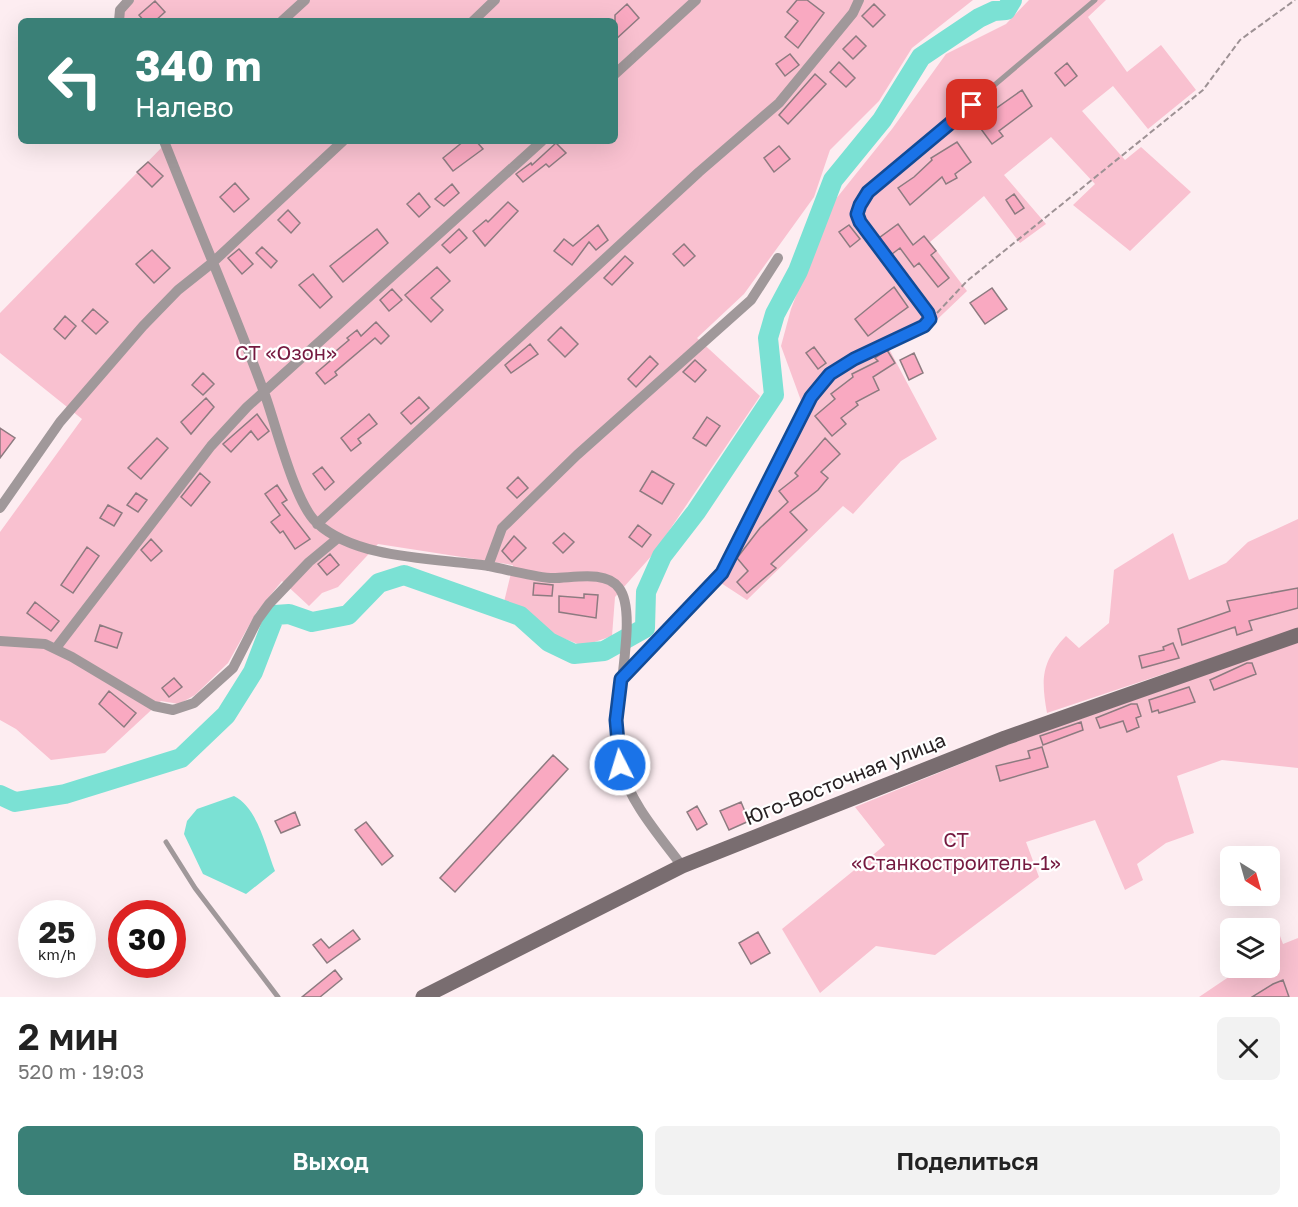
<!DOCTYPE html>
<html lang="ru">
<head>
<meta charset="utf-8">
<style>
	body { margin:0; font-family:"Golos Text",sans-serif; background:#f2f2f2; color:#222; height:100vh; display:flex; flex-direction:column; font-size:22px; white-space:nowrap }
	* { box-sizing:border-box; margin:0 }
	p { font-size:20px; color:#767676 }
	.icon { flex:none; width:33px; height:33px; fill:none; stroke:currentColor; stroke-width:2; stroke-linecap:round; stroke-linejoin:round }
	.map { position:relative; height:997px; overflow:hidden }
	.drawer { display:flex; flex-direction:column; background:#fff; flex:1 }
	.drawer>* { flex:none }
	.banner { position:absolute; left:18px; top:18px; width:600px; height:126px; border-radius:9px; box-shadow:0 6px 24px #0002; background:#3a8077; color:#fff; overflow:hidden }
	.needle { width:39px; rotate:143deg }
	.fabs { position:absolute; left:1220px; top:846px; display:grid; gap:12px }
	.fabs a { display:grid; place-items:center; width:60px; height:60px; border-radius:9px; background:#fff; box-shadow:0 6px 24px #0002; font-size:30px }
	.speed { position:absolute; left:18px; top:900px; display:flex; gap:12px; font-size:30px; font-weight:700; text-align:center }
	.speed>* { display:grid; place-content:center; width:78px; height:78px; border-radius:50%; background:#fff; box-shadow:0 6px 24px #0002; line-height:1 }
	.speed small { font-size:15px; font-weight:400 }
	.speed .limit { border:9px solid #d22; background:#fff; color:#111 }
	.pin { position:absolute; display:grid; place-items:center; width:51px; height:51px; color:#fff; margin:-26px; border-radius:12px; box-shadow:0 3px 9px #0006 }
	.me { position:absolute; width:66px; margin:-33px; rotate:355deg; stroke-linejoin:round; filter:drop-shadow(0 0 4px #0008) }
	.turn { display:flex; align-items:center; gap:21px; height:126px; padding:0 18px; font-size:27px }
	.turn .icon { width:78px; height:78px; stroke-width:2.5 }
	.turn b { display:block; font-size:42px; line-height:51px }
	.round { display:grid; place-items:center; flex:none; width:63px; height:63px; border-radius:9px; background:#f2f2f2 }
	.overview { display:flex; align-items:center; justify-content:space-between; height:102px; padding:0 18px }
	h1 { font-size:36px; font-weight:600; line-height:45px }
	.action { display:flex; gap:12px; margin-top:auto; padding:12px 18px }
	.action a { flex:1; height:69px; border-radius:9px; background:#3a8077; color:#fff; font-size:24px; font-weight:600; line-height:69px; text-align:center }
	.action a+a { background:#f2f2f2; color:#222 }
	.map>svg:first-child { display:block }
</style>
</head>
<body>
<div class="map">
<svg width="1298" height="997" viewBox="0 0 1298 997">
	<rect width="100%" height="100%" fill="#fdedf1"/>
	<path fill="#f9c1d0" d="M132,0H973L912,48L879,101L830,150L814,197L744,294L697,338L760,396L654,553L615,597L612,636L583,646L555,635L504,602L513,565L378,544L338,587L322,593L309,606L282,581L256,613L228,663L195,695L179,704L161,701L105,753L51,760L16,729L0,720V532L82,419L0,353V313L168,141H615V21H123L124,8Z
		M1029,0H1106L1088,17L1127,72L1161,45L1196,90L1148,129L1113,86L1082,111L1125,160L1141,147L1191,192L1130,251L1073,205L1095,184L1051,137L1004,175L1046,224L1020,243L984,196L930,242L967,291L923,333L888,347L937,439L901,461L853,514L843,506L747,600L721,583L807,417L781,346L791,309L831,205L892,129L946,54L1006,24Z
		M1298,519V629L1047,713C1041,679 1041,662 1066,636L1079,648L1109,623L1114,570L1173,533L1189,580L1226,563L1248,542Z
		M1298,642V768L1222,760L1177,776L1194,833L1166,843L1137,864L1143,880L1125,890L1095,820L1026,842L1039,877L935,955L876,946L820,993L782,929L885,845L855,807L1012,743Z
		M1276,925L1283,944L1298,938V997H1199L1242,968H1269V929Z"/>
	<path fill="#7be1d4" d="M234,796C258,808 266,848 275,871L246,894L203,874L184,834L187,821L197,809Z"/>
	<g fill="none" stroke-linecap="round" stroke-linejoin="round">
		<path stroke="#7be1d4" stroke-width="20" d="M0,795L15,802L65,794L181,758L226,715L253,672L275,615L289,614L312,622L348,615L379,583L404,575L520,616L549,642L574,654L604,651L645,628L646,592L662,556L696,512L774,395L768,338L775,314L798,271L833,180L882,120L921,57L979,18L994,11L1006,10L1012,0"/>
	</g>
	<path fill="#f9a9c1" stroke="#8d7b80" stroke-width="1.5" d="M797,0H807L824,13L798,48L785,37L798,21L787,12Z
		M155,1L165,12L155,21H144L139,15Z
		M627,4L639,18L615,40V15Z
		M874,4L885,15L873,27L862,16Z
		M856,36L866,46L853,59L843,49Z
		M790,54L799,65L785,76L776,64Z
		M839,62L855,78L846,87L830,72Z
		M1067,63L1077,76L1065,86L1055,73Z
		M815,74L826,84L788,124L779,115Z
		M1022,90L1032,106L999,131L1003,136L992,144L978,125L993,115L991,112Z
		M464,141H476L483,149L453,171L443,158Z
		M957,142L971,162L955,174L957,178L946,184L942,177L910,205L898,188L914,177L932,160L931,158Z
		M556,143L566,153L549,167L546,164L523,182L516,174L531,163L532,165Z
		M779,146L790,159L774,172L764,158Z
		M148,162L163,176L152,187L137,172Z
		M235,183L249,199L234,212L220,197Z
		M452,184L459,193L444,206L435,199Z
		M419,193L430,207L419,217L407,204Z
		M1014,194L1024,208L1015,214L1006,200Z
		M508,202L518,211L485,246L473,231L486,220L488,222Z
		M288,210L300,223L291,233L278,220Z
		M898,224L913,245L924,236L936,251L931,255L949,278L938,287L919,263L914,267L900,248L892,254L879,238Z
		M598,225L608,240L596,250L589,242L572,265L554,251L564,239L573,246Z
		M849,225L860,239L850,247L839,232Z
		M377,229L388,243L343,282L330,266Z
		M459,229L467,238L450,253L442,245Z
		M684,244L695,256L684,266L673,254Z
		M262,247L277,261L271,268L256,253Z
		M239,249L253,264L242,274L228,258Z
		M152,250L170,268L154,283L136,264Z
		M625,256L633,263L612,285L604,278Z
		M437,267L450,281L431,298L443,310L431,322L405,295Z
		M313,274L332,297L320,308L299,285Z
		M894,287L908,307L868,336L855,319Z
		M992,288L1007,309L985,324L970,303Z
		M392,289L402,300L389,311L380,300Z
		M93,309L108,322L96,334L82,321Z
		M65,316L76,326L65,339L54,329Z
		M376,322L389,336L381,344L375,338L335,372L337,375L325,384L316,373L331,360L329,357L349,340L347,338L357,330L361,336Z
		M561,327L578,344L565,357L548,340Z
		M530,344L538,354L511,373L505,365Z
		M814,347L826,363L818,369L806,353Z
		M887,350L895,363L873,377L879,390L856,402L858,405L841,418L846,424L832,436L815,416L835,399L831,394L853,377L852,374L878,361L875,358Z
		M914,353L923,373L909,380L900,360Z
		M650,356L658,364L636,387L628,379Z
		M695,360L706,370L695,382L683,372Z
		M203,373L214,384L203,395L192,385Z
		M419,397L429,408L411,424L401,413Z
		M206,398L214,407L191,434L181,422Z
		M257,414L269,431L258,440L251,431L231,452L223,444Z
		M369,414L377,424L358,439L361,443L351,451L341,438Z
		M707,417L720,426L706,446L693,438Z
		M0,428L15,438L0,458Z
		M157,438L168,448L141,479L128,468Z
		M825,438L840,454L821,472L828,478L818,490L790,512L807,530L771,564L776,568L747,593L737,582L748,571L737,558L760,528L788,502L779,491L798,476L795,473Z
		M322,467L334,482L325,490L313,474Z
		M652,471L674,484L662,504L640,491Z
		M200,473L210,482L191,506L181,497Z
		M518,477L528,488L517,498L507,488Z
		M277,485L287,500L282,503L310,539L295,549L283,531L280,533L271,522L280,515L265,494Z
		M136,493L147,500L138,512L127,505Z
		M108,505L122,513L114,526L100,518Z
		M638,525L651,535L642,547L629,537Z
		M564,533L574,542L563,553L553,543Z
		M514,536L526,548L512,562L502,551Z
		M151,539L162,551L151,561L141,550Z
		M87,547L99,556L73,593L61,585Z
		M330,554L339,565L327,575L318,564Z
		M534,583L553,585L552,596L533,595Z
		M1298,588V608L1249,621L1252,630L1237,635L1235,627L1182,645L1178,629L1230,611L1227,601Z
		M584,594L598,595L596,618L559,612V596L584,598Z
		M35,602L59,621L51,631L27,613Z
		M100,625L122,633L117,648L95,641Z
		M1173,643L1179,658L1142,668L1139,656L1164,650L1163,647Z
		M1247,663H1252L1256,674L1214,690L1210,680Z
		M174,678L182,687L169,697L162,688Z
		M1189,687L1195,702L1159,713L1158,710L1152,712L1149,700Z
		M109,691L136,713L124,727L99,704Z
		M1131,704H1137L1141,716L1136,718L1139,727L1127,732L1123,721L1100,728L1096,718Z
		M1081,722L1083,730L1043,745L1040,736Z
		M1042,747L1048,767L1000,781L996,766L1030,758L1028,751Z
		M553,755L568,769L455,892L440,878Z
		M741,802L749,821L729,830L720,811Z
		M697,806L707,824L697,830L687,812Z
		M295,812L300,825L281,833L275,821Z
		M366,822L393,856L382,865L355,830Z
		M353,930L360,939L327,963L313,945L321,939L329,948Z
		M758,932L770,953L751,964L739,943Z
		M335,970L342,979L320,997H302Z
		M1283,980L1289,997H1252L1273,984Z"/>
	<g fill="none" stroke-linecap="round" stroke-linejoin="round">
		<path stroke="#9d9194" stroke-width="2" stroke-dasharray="6 3" stroke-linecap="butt" d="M937,313L967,281L1203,90L1240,40L1295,0"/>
		<path stroke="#a0989a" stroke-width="5" d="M624,676L722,573L811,397L830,374L853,359L924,326L929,319L928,313L859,222C856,210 861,203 868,192L1095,0
			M166,842L195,888L278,997"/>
		<path stroke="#a0989a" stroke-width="10" d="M119,21L120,10L129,0
			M282,21L305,0
			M473,21L495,0
			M615,74L696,0
			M164,141C197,226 234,310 265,395C276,425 295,504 317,523C357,560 437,558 489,566C509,570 530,576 550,578C570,579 605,569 619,588C641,616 608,720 620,766C631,804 659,835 682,866
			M0,508L60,422L143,326L178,290L212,263L343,141
			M317,524L699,172L779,103L853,13L859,0
			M488,566L502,528L577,455L751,300L778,258
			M0,641L45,644L72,657L154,706L173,710L194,703L233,668L258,619L269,604L309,562L338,538
			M56,648L211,446L247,407L542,141"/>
		<path stroke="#796d70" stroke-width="15" d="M423,997L682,866L1005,738L1298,635"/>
	</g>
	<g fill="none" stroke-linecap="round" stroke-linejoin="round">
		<defs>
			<path id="route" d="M620,765L616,720L621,679L722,573L811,397L830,374L854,359L924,326L930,319L928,313L860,222L857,214L860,205L868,192L972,105"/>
		</defs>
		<use href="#route" stroke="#114b97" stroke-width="15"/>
		<use href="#route" stroke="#1a73e8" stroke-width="10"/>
	</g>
	<g text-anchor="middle" stroke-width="4.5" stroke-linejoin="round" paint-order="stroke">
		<g font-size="20" fill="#751a40" stroke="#fff">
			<text x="286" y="360">СТ «Озон»</text>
			<text x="956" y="847">СТ<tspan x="956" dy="23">«Станкостроитель-1»</tspan></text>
		</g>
		<g font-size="20" fill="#282123" stroke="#fff">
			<text transform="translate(845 779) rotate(-22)" y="7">Юго-Восточная улица</text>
		</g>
	</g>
</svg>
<div class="fabs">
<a><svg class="needle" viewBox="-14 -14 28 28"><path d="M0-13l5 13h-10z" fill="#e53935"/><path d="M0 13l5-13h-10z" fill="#767676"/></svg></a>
<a><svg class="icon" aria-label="layers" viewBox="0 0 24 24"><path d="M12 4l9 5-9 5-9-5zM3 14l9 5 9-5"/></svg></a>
</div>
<div class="speed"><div>25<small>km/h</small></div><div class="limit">30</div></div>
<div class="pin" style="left:972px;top:105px;background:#d93025"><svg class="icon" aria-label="arrive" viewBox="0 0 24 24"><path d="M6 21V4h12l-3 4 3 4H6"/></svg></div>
<svg class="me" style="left:620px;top:765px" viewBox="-20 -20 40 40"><circle r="17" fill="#1a73e8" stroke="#fff" stroke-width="3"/><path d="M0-11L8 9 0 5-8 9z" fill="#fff"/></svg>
<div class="banner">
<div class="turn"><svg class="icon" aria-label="left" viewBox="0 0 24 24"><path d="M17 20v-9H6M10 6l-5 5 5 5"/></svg><div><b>340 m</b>Налево</div></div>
</div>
</div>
<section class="drawer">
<div class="overview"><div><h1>2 мин</h1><p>520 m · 19:03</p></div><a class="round"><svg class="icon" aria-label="close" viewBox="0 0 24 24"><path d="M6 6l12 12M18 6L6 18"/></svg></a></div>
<div class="action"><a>Выход</a><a>Поделиться</a></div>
</section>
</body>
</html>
